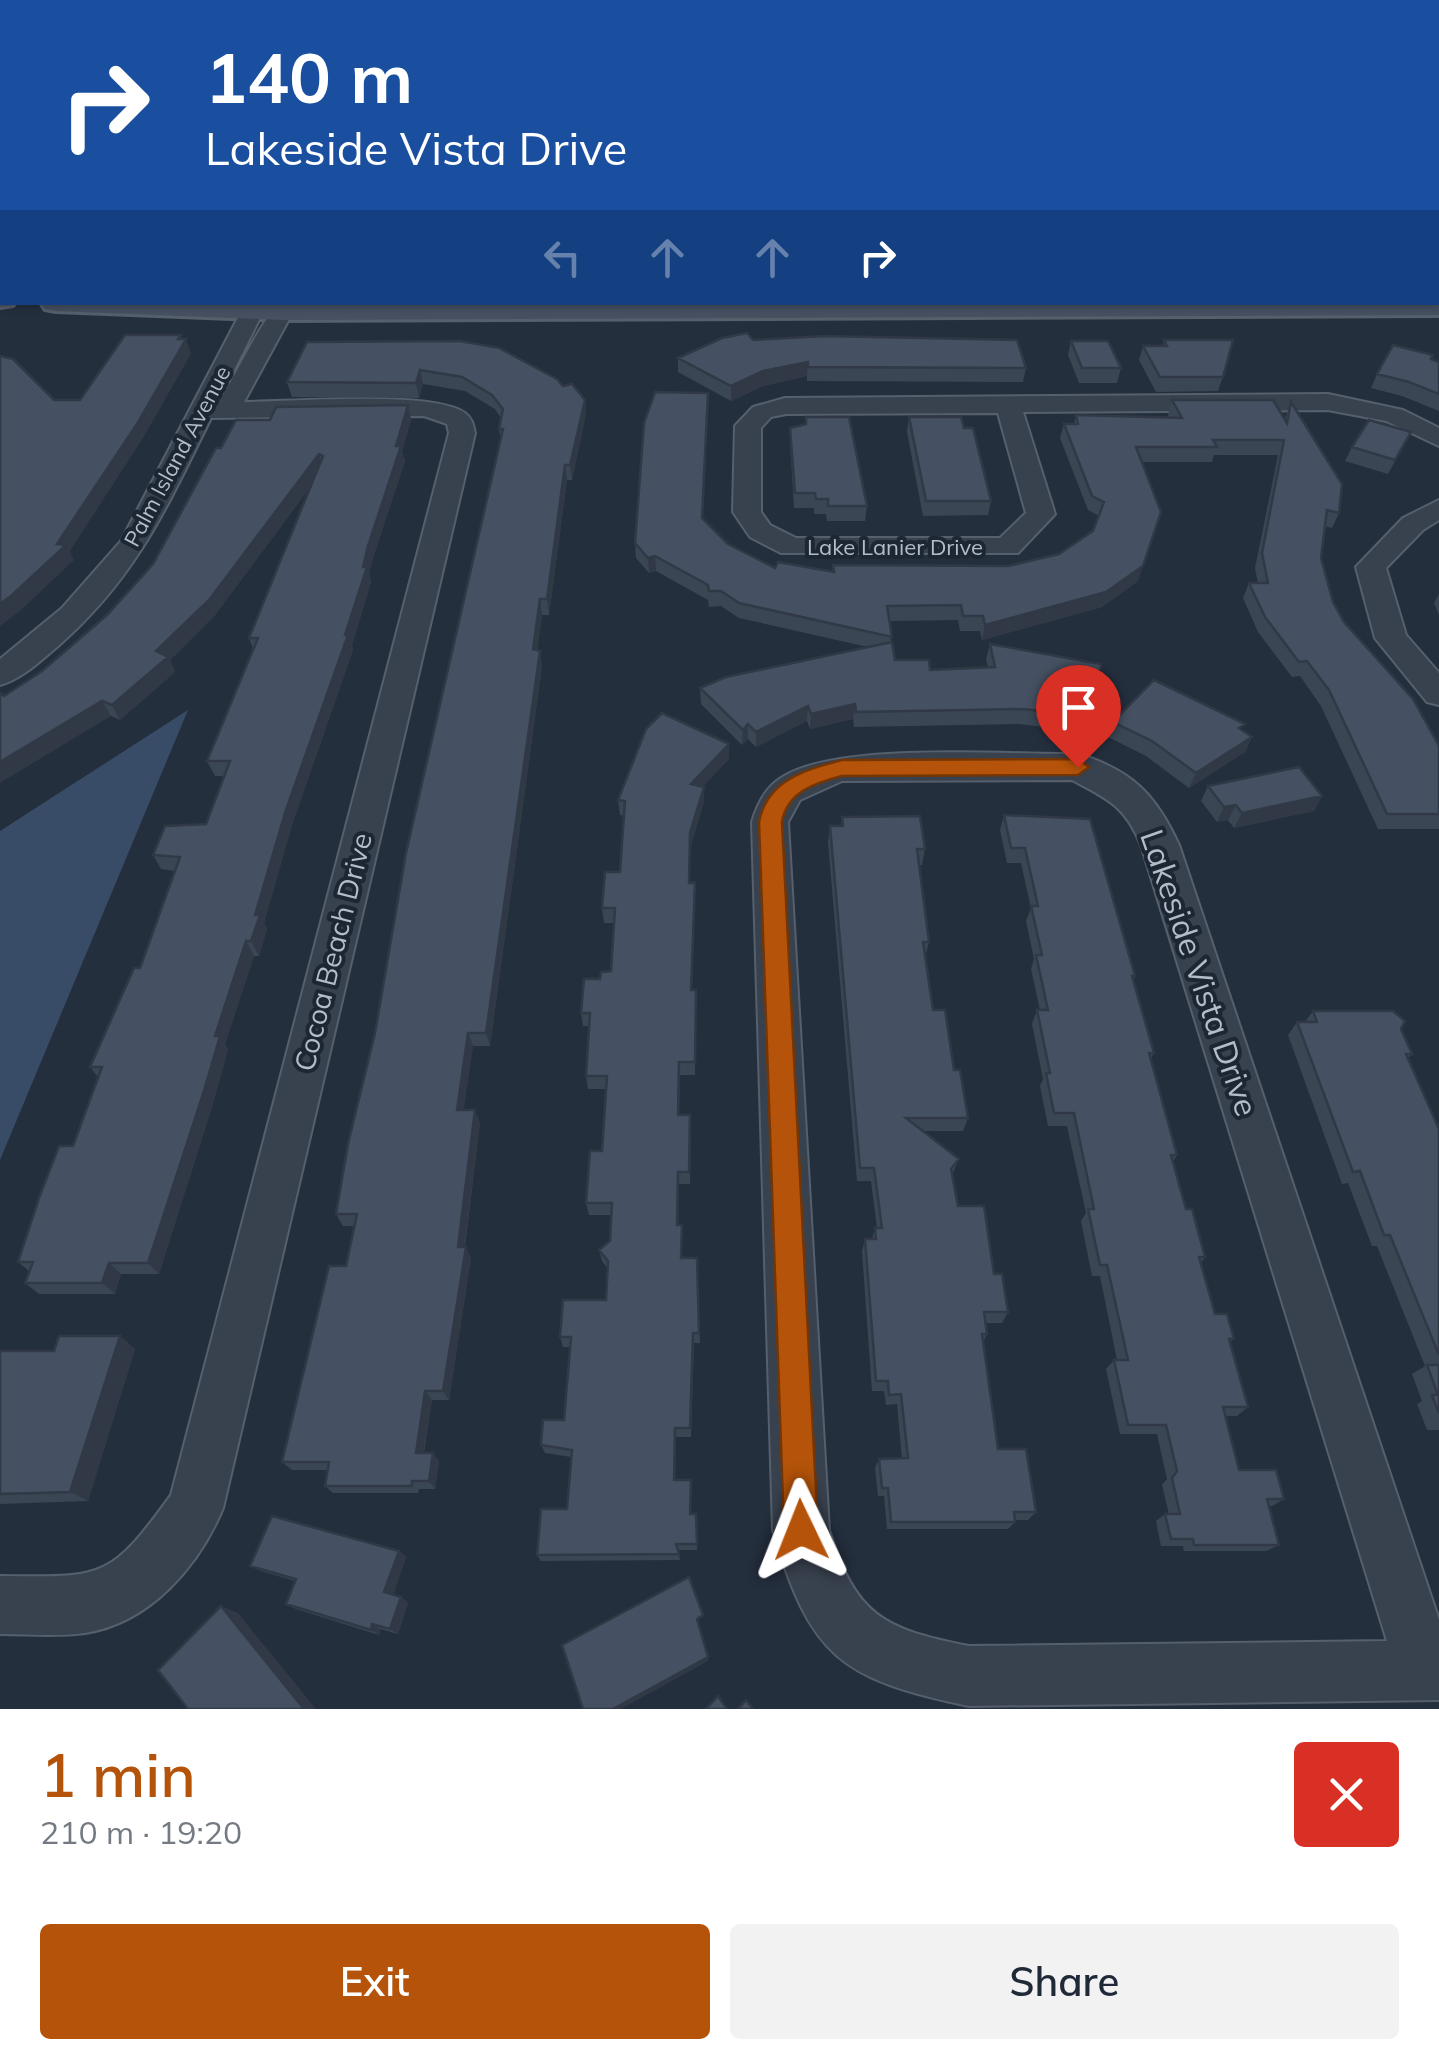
<!DOCTYPE html>
<html lang="en">
<head>
<meta charset="utf-8">
<style>
	body { margin:0; font-family:Mulish,sans-serif; background:#f2f2f3; color:#1f2937; height:100vh; display:flex; flex-direction:column; font-size:38px; white-space:nowrap }
	* { box-sizing:border-box; margin:0 }
	p { font-size:32px; color:#747a83 }
	.icon { flex:none; width:55px; height:55px; fill:none; stroke:currentColor; stroke-width:2; stroke-linecap:round; stroke-linejoin:round }
	.map { position:relative; height:1709px; overflow:hidden }
	.sheet { display:flex; flex-direction:column; background:#fff; flex:1 }
	.sheet>* { flex:none }
	.top-card { position:absolute; left:0px; top:0px; width:1440px; height:305px; box-shadow:0 2px 8px #0004; background:#1a4fa0; color:#fff; overflow:hidden }
	.pin { position:absolute; display:grid; place-items:center; width:85px; height:85px; color:#fff; margin:-102px -42px; border-radius:50% 50% 50% 0; rotate:-45deg; box-shadow:0 0 10px #0007 }
	.pin .icon { rotate:45deg }
	.me { position:absolute; width:110px; margin:-55px; rotate:358deg; stroke-linejoin:round; filter:drop-shadow(0 0 8px #0008) }
	.turn { display:flex; align-items:center; gap:35px; height:210px; padding:0 40px; font-size:45px }
	.turn .icon { width:130px; height:130px; stroke-width:2.5 }
	.turn b { display:block; font-size:70px; line-height:85px }
	.lanes { display:flex; align-items:center; height:95px; padding:0 40px; background:#0003; justify-content:center; gap:50px; direction:ltr }
	.lanes .off { opacity:.35 }
	.round { display:grid; place-items:center; flex:none; width:105px; height:105px; border-radius:10px; background:#f2f2f3 }
	.overview { display:flex; align-items:center; justify-content:space-between; height:170px; padding:0 40px }
	h1 { font-size:60px; font-weight:600; line-height:75px; color:#b45309 }
	.cta { display:flex; gap:20px; margin-top:auto; padding:20px 40px }
	.cta a { flex:1; height:115px; border-radius:10px; background:#b45309; color:#fff; font-size:40px; font-weight:600; line-height:115px; text-align:center }
	.cta a+a { background:#f2f2f3; color:#1f2937 }
	.map>svg:first-child { display:block }
</style>
</head>
<body>
<div class="map">
<svg width="1439" height="1709" viewBox="0 0 1439 1709">
	<rect width="100%" height="100%" fill="#242f3e"/>
	<path fill="#394c67" d="M188,710L0,1160V831Z"/>
	<g fill="none" stroke-linecap="round" stroke-linejoin="round">
		<defs>
			<path id="lane" d="M0,261H2V267H0Z"/>
			<path id="street" d="M930,0H947L948,2H932Z
				M1439,27V37H1438V28Z
				M253,303L264,310L218,402C233,384 266,307 283,303L294,310L244,402C289,402 433,390 465,413C472,418 473,424 475,433L223,1508C199,1566 150,1623 85,1633C58,1637 28,1634 0,1634V1576C102,1577 109,1581 171,1495L449,433L447,424L424,416L211,418C166,509 136,578 57,647C40,661 22,679 0,685V659L62,608L121,541L242,310Z
				M1328,394L1403,410L1439,428V446L1386,421L1328,410L1023,412L1055,514L1018,553H781L750,537L733,512L735,426L753,407L785,398ZM998,413L1026,513L1000,538H796L770,525L761,512V428L771,417L786,414Z
				M1439,500V520L1423,530L1386,568L1406,635L1439,673V705L1427,702L1375,638L1356,567L1403,518Z
				M1078,754C1132,770 1156,795 1179,845L1439,1620V1700L969,1706C840,1679 810,1656 773,1530L752,822C757,805 765,788 781,778C836,741 1007,755 1078,754ZM1072,780C1108,799 1125,806 1141,845L1387,1641L969,1646C883,1629 856,1616 829,1530L788,822L800,800L842,781Z"/>
			<path id="secondary" d="M0,289L2,302L13,305L0,307Z
				M1439,297V315L283,320L56,311L45,309L41,302H1438Z"/>
		</defs>
		<use href="#lane" stroke="#565f6c" stroke-width="4"/>
		<use href="#street" stroke="#565f6c" stroke-width="4"/>
		<use href="#secondary" stroke="#565f6c" stroke-width="6"/>
		<use href="#lane" fill="#38414e" fill-rule="evenodd"/>
		<use href="#street" fill="#38414e" fill-rule="evenodd"/>
		<use href="#secondary" fill="#465061" fill-rule="evenodd"/>
	</g>
	<path fill="#3b4654" d="M736,0H920L921,2H734Z
		M753,340L1026,368L1023,382L807,381V376L763,386L731,401L678,372V358Z
		M1164,340L1223,377L1218,391L1156,392L1139,360L1143,346H1163Z
		M460,341L586,414L572,480H567L549,615H542L537,650L542,666L490,1046H473L463,1110H475L480,1123L465,1247L471,1258L449,1400H432L424,1453L439,1461L435,1489H419L418,1493H333L325,1486L328,1470H292L282,1462L346,1266L355,1226H343L336,1214L501,440L499,429L501,418L495,409L465,391L423,384L419,398L292,397L287,382Z
		M1071,341L1121,368L1117,383H1079L1068,355Z
		M1431,359L1439,362V411L1402,396L1371,388L1377,374Z
		M1172,400L1285,419L1291,402L1339,513L1332,528L1325,526L1321,558L1333,602L1344,622L1439,746V829H1378L1321,706L1300,676L1292,677L1258,632L1243,598L1249,583H1258L1255,568L1278,455H1214L1212,462H1142L1138,581L1102,607L982,640L980,631H960L958,620L889,621L891,642L895,660L930,670L988,667L986,659L990,644L1095,718L1090,733L1020,724L854,727L853,719L810,729L807,721L756,747L748,739L742,745L701,704L700,688L868,647L739,618L721,606L709,607L708,600L656,571L649,573L636,558L635,543L708,408L703,519L728,544L775,568L833,572V565L1008,566L1059,554L1093,531L1099,516L1088,510L1060,438L1064,424H1074L1076,415L1169,418L1168,415Z
		M408,405L411,420L402,451L405,461L372,561L369,573L371,582L352,645L353,650L292,825L264,923L267,929L259,956H254L225,1044L228,1049L212,1107L159,1274H121L115,1294H39L25,1283L29,1271L18,1262L73,1146L98,1077L90,1067L140,968L175,871L161,869L153,855L206,824L224,776H215L207,761L253,649L249,638L311,486L215,615L170,660L175,672L120,720L111,716L4,696L42,671L107,615L153,564L221,448L270,420Z
		M806,417L867,506L865,521H827L826,514H814V508H794L790,442V428L805,424Z
		M909,417L964,428L991,501L988,515L923,516L907,432Z
		M1411,432L1388,474L1345,461L1352,447Z
		M1439,594V615L1434,603Z
		M1113,722L1242,730L1252,737L1245,752L1189,788L1146,756L1108,737Z
		M729,759L703,786L704,802L690,848V883H695V898L692,990H696L695,1075H680L679,1115L691,1128L690,1184H679L678,1225H682V1258H697L700,1343H694L691,1437H676L675,1480L691,1514H696L697,1550H678L680,1560L541,1561L537,1555L567,1509L571,1457L545,1453L541,1445L564,1420L570,1347H563L560,1337L606,1300L608,1269L602,1261L599,1250L610,1241L611,1215H589L586,1203L602,1151L606,1089H588L586,1076L590,1026H583L581,1013L600,979L611,971L614,923H604L602,908L620,872L624,816L620,815L618,800Z
		M1208,786L1322,796L1314,811L1234,828L1228,820L1217,822L1201,801Z
		M1004,815L1135,976L1133,980L1154,1053L1151,1058L1177,1155L1173,1162L1186,1209L1205,1257L1201,1263L1215,1314L1234,1339L1230,1342L1248,1407L1237,1416H1225L1239,1470L1284,1499L1272,1506H1268L1279,1545L1266,1551H1184L1183,1546H1161L1156,1521L1165,1514H1169L1162,1485L1167,1479L1157,1434H1120L1106,1369L1114,1360H1117L1100,1276H1092L1081,1221L1086,1213L1067,1126H1048L1040,1086L1043,1079L1032,1024L1037,1010H1040L1031,969L1034,959L1026,921L1031,908L1021,863H1007L1000,830Z
		M842,817L925,849L922,865H919L929,942L925,957L933,1010L954,1070L968,1118L963,1131H924L959,1159L952,1175L958,1206L994,1274L1008,1312L1002,1323H986L987,1334L983,1342L998,1449L1036,1512L1028,1520H1015V1522L1008,1529H887L884,1496H878L875,1468L879,1459H902L897,1404L886,1405L884,1391H872L862,1251L865,1239H872L875,1228H877L871,1181H857L828,842L830,826H841Z
		M1313,1011L1401,1029L1412,1054L1408,1058L1439,1129V1430H1427L1417,1404L1422,1401L1412,1374L1425,1366L1377,1246H1372L1348,1183L1342,1184L1288,1035L1297,1022H1305Z
		M120,1336L135,1349L88,1501L0,1504V1351H54Z
		M399,1551L406,1557L393,1595L401,1597L408,1603L398,1634L380,1629L379,1635L296,1609L286,1604L295,1581L261,1571L250,1566Z"/>
	<path fill="#303945" d="M0,175H2V189L0,190Z
		M181,335L184,344L186,339L191,354L143,438L70,551L74,560L20,611L0,626V604L57,544Z
		M808,362L807,376L763,386L731,401V386L763,371Z
		M420,370L423,384L419,398L416,383Z
		M585,400L586,414L572,480L570,465Z
		M408,405L411,420L402,451L405,461L372,561L369,573L371,582L352,645L353,650L292,825L264,923L267,929L259,956L251,941L255,915L286,810L345,635L368,546Z
		M319,454L324,469L215,615L170,660L175,672L120,720L112,705Z
		M565,465L567,480L549,615L547,599Z
		M655,556L656,571L649,573L648,558Z
		M1143,566L1138,581L1102,607L982,640L985,625Z
		M540,599L542,615L536,664L533,649Z
		M540,651L542,666L490,1046L486,1033Z
		M102,701L111,716L0,783V762Z
		M855,704L853,719L810,729L811,714Z
		M808,706L807,721L756,747V732Z
		M748,724V739L742,745L743,730Z
		M1252,737L1245,752L1189,788L1196,773Z
		M729,744V759L691,799V784Z
		M704,787V802L690,848L689,898L690,833Z
		M1322,796L1314,811L1234,828L1242,813Z
		M1236,805L1228,820L1217,822L1224,807Z
		M246,941L254,956L225,1044L228,1049L212,1107L159,1274L148,1263L215,1036Z
		M468,1033L473,1046L462,1123L457,1110Z
		M475,1110L480,1123L463,1258L458,1247Z
		M466,1247L471,1258L449,1400L443,1391Z
		M109,1263L121,1274L115,1294L102,1283Z
		M120,1336L135,1349L88,1501L70,1492Z
		M425,1391L432,1400L422,1461L416,1453Z
		M433,1453L439,1461L435,1489L429,1481Z
		M399,1551L406,1557L392,1598L384,1592Z
		M401,1597L408,1603L398,1634L390,1629Z
		M221,1606L238,1613L316,1709H304Z
		M372,1624L380,1629L379,1635L371,1630Z
		M708,1657V1661L621,1709H613Z"/>
	<path fill="#455162" stroke="#303945" stroke-width="2.5" d="M0,0H535L534,2H2V175H0Z
		M736,0H765V2H734Z
		M817,0H920L921,2H817Z
		M971,0H1011L1012,2H972Z
		M1375,0H1439V9H1438V2H1368Z
		M1438,50H1439V190L1438,188Z
		M2,201V231H0V202Z
		M747,333L753,340L824,336L1017,340L1026,368L808,367V362L763,371L731,386L678,358L722,338Z
		M125,335H181L178,339H186L137,424L57,544L66,545L11,596L0,604V356L13,359L54,400H80Z
		M1164,340H1233L1223,377H1160L1143,346H1167Z
		M460,341L499,348L557,379L563,386L572,384L585,400L570,465H565L547,599H540L533,649L540,651L486,1033H468L457,1110H475L458,1247H466L443,1391H425L416,1453H433L429,1481H412V1486H325L329,1462H282L329,1266H346L357,1214H336L348,1144L375,1033L406,853L503,429H499L503,409L492,395L462,377L420,370L416,383L287,382L307,342Z
		M1071,341H1108L1121,368H1082Z
		M1393,345L1433,355L1431,359L1439,362V394L1409,382L1377,374Z
		M655,392L708,393L702,518L728,544L775,568L778,562L834,572L833,565L1008,566L1059,554L1093,531L1104,502L1092,496L1064,424H1078L1076,415L1182,418L1172,400H1273L1287,423L1291,402L1342,484L1339,513L1327,510L1321,558L1333,602L1344,622L1413,699L1439,746V814H1387L1329,690L1307,661L1299,662L1265,617L1249,583H1268L1262,553L1284,440H1213L1217,447H1136L1161,512L1143,566L1106,592L985,625L983,616H963L961,605L887,606L892,637L739,603L721,591H709L708,585L655,556L648,558L635,543L644,423Z
		M408,405L396,446H401L368,546L363,567H367L345,635H348L286,810L255,915H260L251,941H246L215,1036H220L203,1094L148,1263H109L102,1283H25L33,1262H18L39,1198L59,1146H73L102,1067H90L134,968H140L180,857L153,855L165,826L206,824L230,761H207L258,638H249L323,456L319,454L209,600L156,651L168,657L112,705L102,701L0,762V693L4,696L42,671L107,615L153,564L216,448H221L236,420H270L276,407Z
		M806,417H849L867,506H828V499H816L815,493H795L790,428L806,424Z
		M909,417H961L964,428H973L991,501H926Z
		M1369,420L1411,432L1395,460L1352,447Z
		M892,642L895,660H929L930,670L995,667L990,644L1101,664L1095,718L1024,709L856,712L855,704L811,714L808,706L756,732L748,724L743,730L700,688L726,677Z
		M1154,680L1245,724L1239,728L1252,737L1196,773L1152,741L1113,722Z
		M662,713L729,744L691,784L704,787L690,833L689,883H695L691,990H696L695,1062H679L678,1115H690L689,1172H678L677,1225H682L681,1258H697L699,1333H693L690,1428H675L674,1480H691L690,1514H696L697,1544H676L679,1554L537,1555L541,1509H567L572,1450L541,1445L543,1420H564L571,1337H560L563,1300H606L608,1261L599,1250L610,1241L612,1203H586L590,1151H602L607,1076H586L590,1013H581L584,979H600L601,972L611,971L615,908H602L605,872H620L625,801L618,800L646,729Z
		M1299,767L1322,796L1242,813L1236,805L1224,807L1208,786Z
		M1004,815L1090,819L1135,976H1132L1154,1053H1149L1177,1155H1171L1186,1209H1192L1205,1257H1199L1215,1314H1227L1234,1339H1229L1248,1407H1223L1239,1470H1276L1284,1499H1267L1279,1545H1194L1193,1539H1171L1165,1514H1180L1172,1478L1177,1471L1166,1425H1128L1114,1360H1128L1107,1265H1100L1088,1209H1094L1074,1113H1054L1046,1073H1050L1037,1010H1048L1036,955H1042L1031,906H1038L1025,848H1011Z
		M920,816L925,849H917L929,942H923L933,1010H945L954,1070H960L968,1118H906L959,1159L951,1169L958,1206H984L994,1274H1002L1008,1312H984L987,1334H982L998,1449H1026L1036,1512H1014L1015,1522H891L888,1488H882L879,1459L908,1458L901,1394L889,1395L888,1381H876L865,1239H876L875,1228H882L874,1168H860L830,826H843L842,817Z
		M1313,1011H1393L1405,1021L1401,1029L1412,1054H1406L1439,1129V1355L1390,1235H1384L1360,1171L1353,1172L1297,1022H1317Z
		M59,1336H120L70,1492L0,1494V1351H54Z
		M1427,1365H1439V1413L1432,1395H1438Z
		M272,1516L399,1551L384,1592L401,1597L390,1629L372,1624L371,1630L286,1604L296,1579L250,1566Z
		M689,1577L703,1615L697,1619L708,1657L613,1709H583L562,1645Z
		M221,1606L304,1709H188L158,1670Z
		M718,1696L727,1709H706Z
		M746,1700L753,1709H738Z"/>
	<path fill="#b45309" stroke="#753606" stroke-width="2.5" d="M1078,759L1089,767L1078,775L842,776C815,783 787,792 782,822L818,1530L813,1542L801,1547L789,1542L784,1530L759,822C767,780 805,770 842,760Z"/>
	<g text-anchor="middle" stroke-width="8" stroke-linejoin="round" paint-order="stroke">
		<g font-size="22" fill="#b4bcc9" stroke="#1d2633">
			<text transform="translate(177 456) rotate(-62)" y="8">Palm Island Avenue</text>
			<text x="895" y="555">Lake Lanier Drive</text>
		</g>
		<g font-size="28" fill="#b4bcc9" stroke="#1d2633">
			<text transform="translate(333 952) rotate(-76)" y="10">Cocoa Beach Drive</text>
		</g>
		<g font-size="32" fill="#b4bcc9" stroke="#1d2633">
			<text transform="translate(1199 973) rotate(71)" y="11">Lakeside Vista Drive</text>
		</g>
	</g>
</svg>
<div class="pin" style="left:1078px;top:767px;background:#d93025"><svg class="icon" aria-label="arrive" viewBox="0 0 24 24"><path d="M6 21V4h12l-3 4 3 4H6"/></svg></div>
<svg class="me" style="left:801px;top:1530px" viewBox="-20 -20 40 40"><path d="M0-17L14 15 0 8-14 15z" fill="#b45309" stroke="#fff" stroke-width="4"/></svg>
<div class="top-card">
<div class="turn"><svg class="icon" aria-label="right" viewBox="0 0 24 24"><path d="M7 20v-9h11M14 6l5 5-5 5"/></svg><div><b>140 m</b>Lakeside Vista Drive</div></div>
<div class="lanes"><svg class="icon off" aria-label="left" viewBox="0 0 24 24"><path d="M17 20v-9H6M10 6l-5 5 5 5"/></svg><svg class="icon off" aria-label="ahead" viewBox="0 0 24 24"><path d="M12 20V5M6 11l6-6 6 6"/></svg><svg class="icon off" aria-label="ahead" viewBox="0 0 24 24"><path d="M12 20V5M6 11l6-6 6 6"/></svg><svg class="icon" aria-label="right" viewBox="0 0 24 24"><path d="M7 20v-9h11M14 6l5 5-5 5"/></svg></div>
</div>
</div>
<section class="sheet">
<div class="overview"><div><h1>1 min</h1><p>210 m · 19:20</p></div><a class="round" style="background:#d93025;color:#fff"><svg class="icon" aria-label="close" viewBox="0 0 24 24"><path d="M6 6l12 12M18 6L6 18"/></svg></a></div>
<div class="cta"><a>Exit</a><a>Share</a></div>
</section>
</body>
</html>
